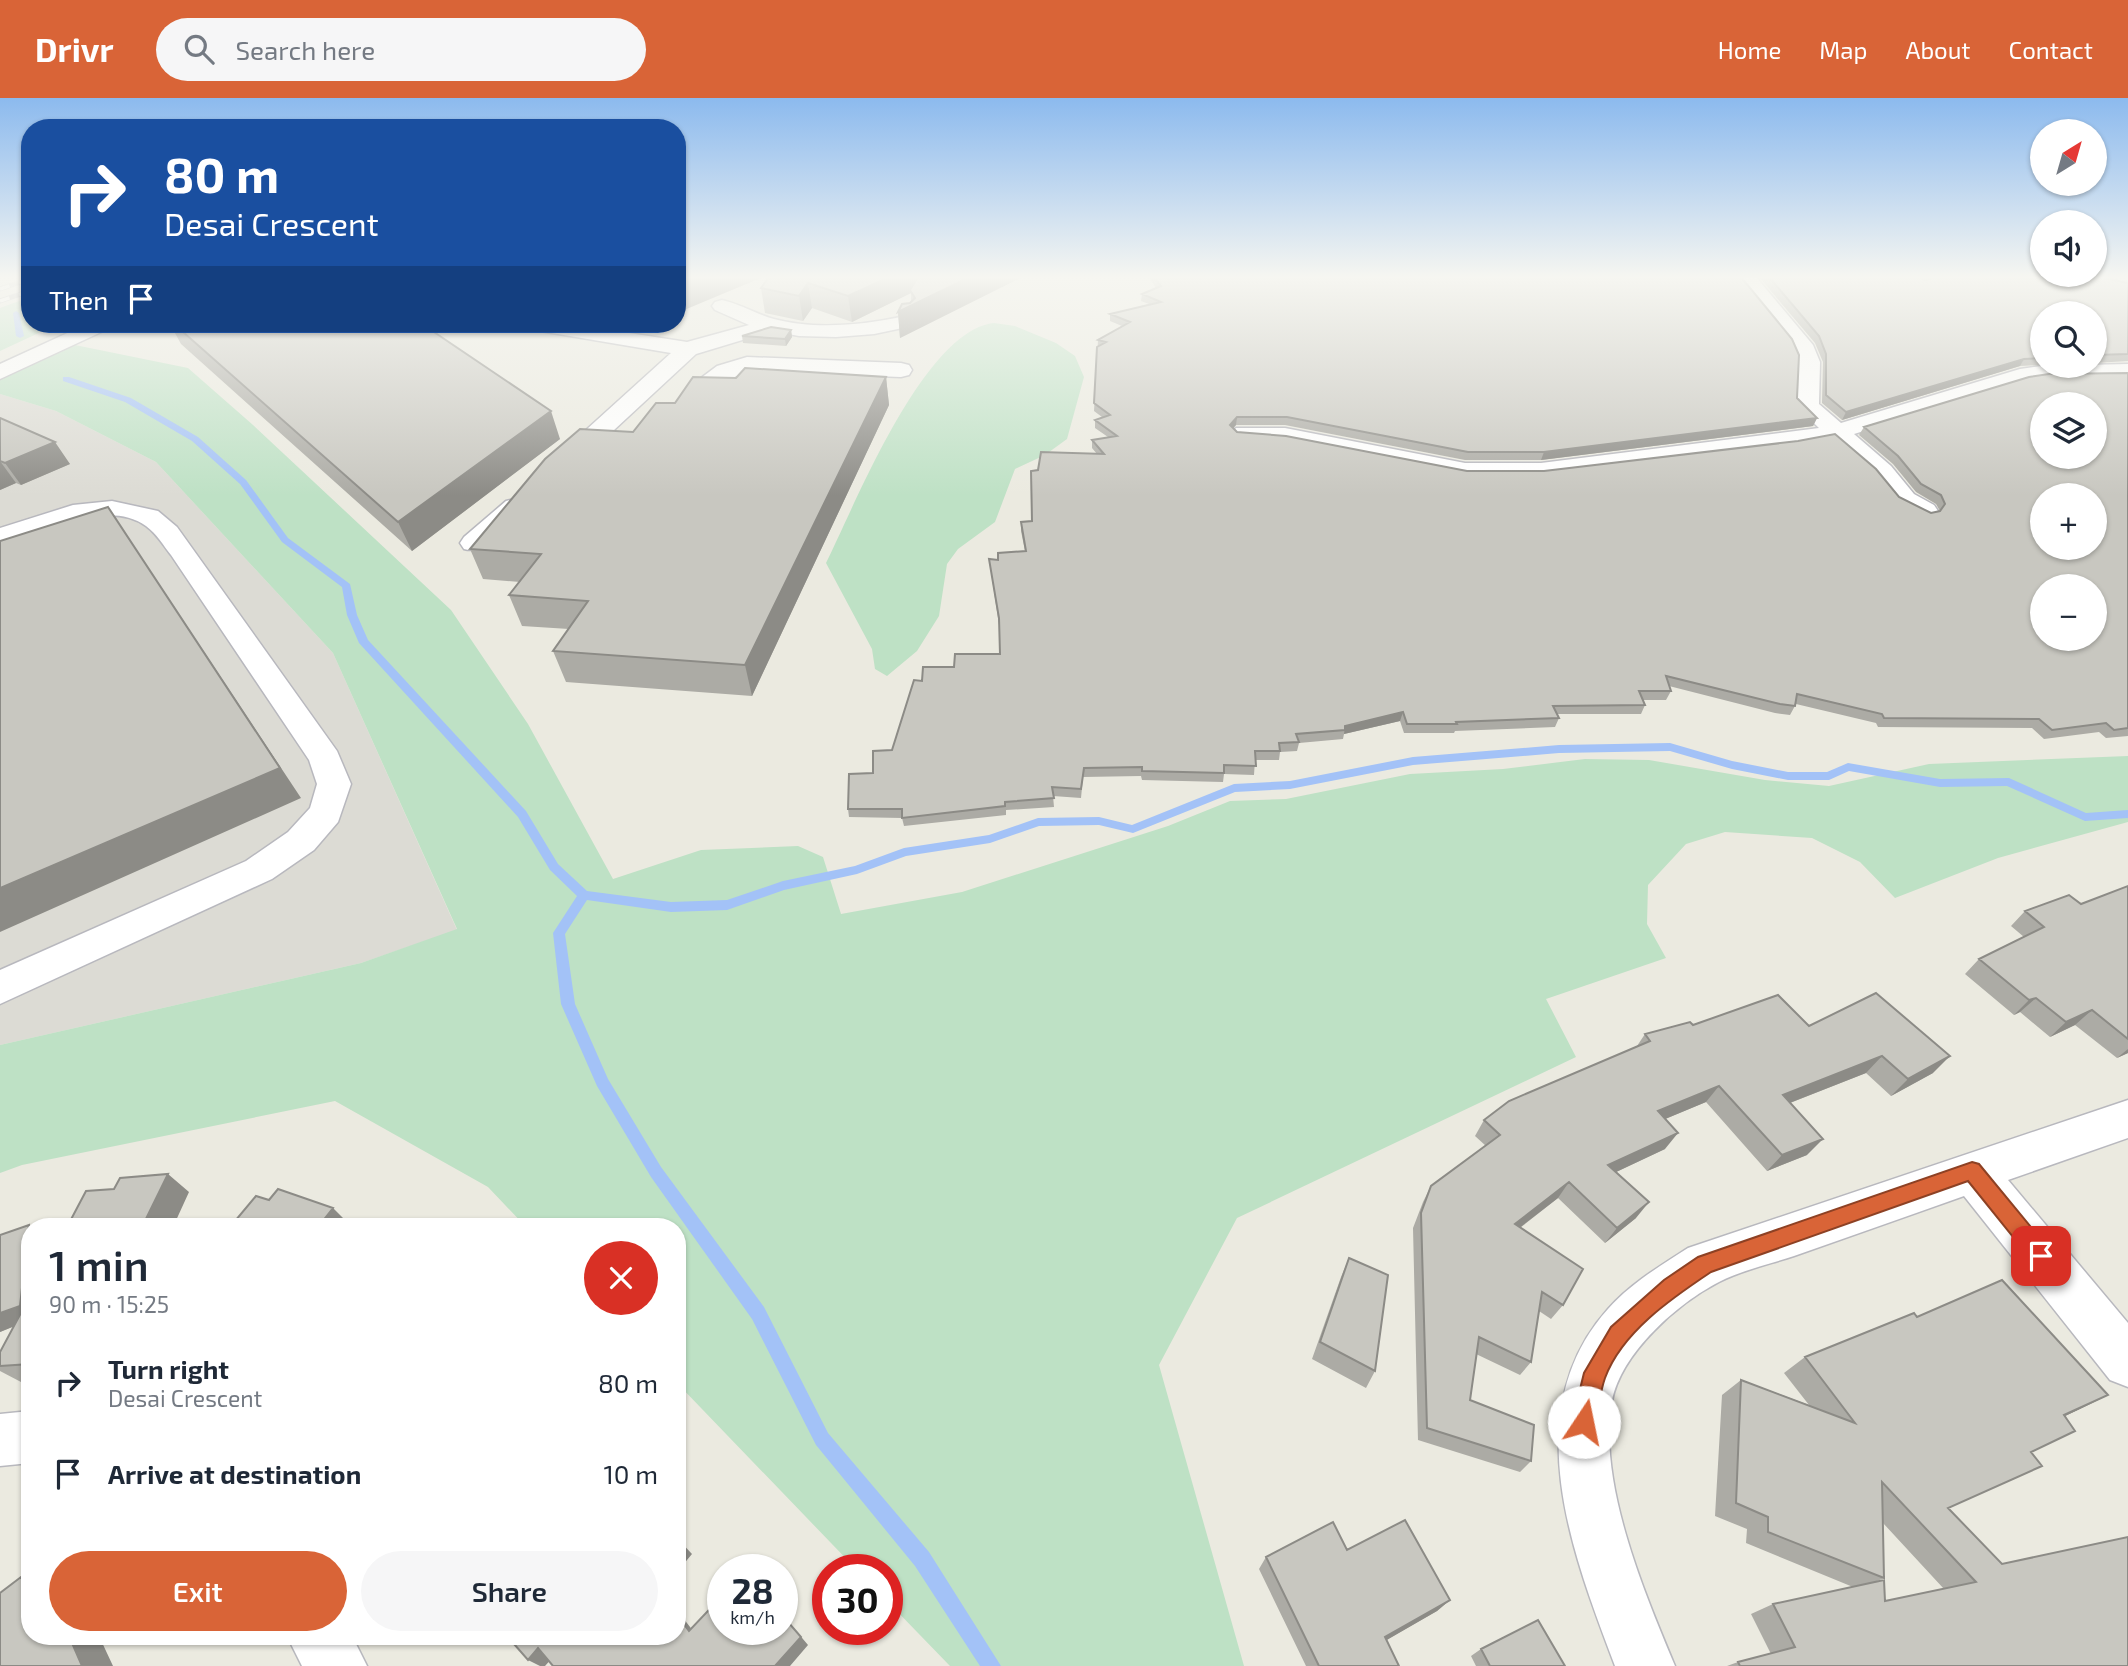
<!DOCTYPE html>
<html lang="en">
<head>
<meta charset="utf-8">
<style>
	body { margin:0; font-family:"Exo 2",sans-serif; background:#f6f6f7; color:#1f2937; height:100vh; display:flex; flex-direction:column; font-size:26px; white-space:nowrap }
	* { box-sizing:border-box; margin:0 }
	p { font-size:23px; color:#747a83 }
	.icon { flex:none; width:38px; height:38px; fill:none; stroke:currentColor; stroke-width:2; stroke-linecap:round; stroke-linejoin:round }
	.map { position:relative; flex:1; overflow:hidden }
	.panel { position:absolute; left:21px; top:1120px; width:665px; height:427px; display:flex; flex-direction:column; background:#fff; border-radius:28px; box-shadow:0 2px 5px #0004 }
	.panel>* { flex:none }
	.banner { position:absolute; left:21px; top:21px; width:665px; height:214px; border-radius:28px; box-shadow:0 2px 5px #0004; background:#1a4fa0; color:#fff; overflow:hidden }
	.needle { width:46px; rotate:37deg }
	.tools { position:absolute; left:2030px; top:21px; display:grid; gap:14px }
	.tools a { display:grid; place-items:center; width:77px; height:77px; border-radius:50%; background:#fff; box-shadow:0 2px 5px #0004; font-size:35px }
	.speed { position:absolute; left:707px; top:1456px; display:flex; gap:14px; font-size:35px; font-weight:700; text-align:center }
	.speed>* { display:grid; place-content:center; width:91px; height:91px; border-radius:50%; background:#fff; box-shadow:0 2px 5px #0004; line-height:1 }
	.speed small { font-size:18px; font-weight:400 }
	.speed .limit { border:10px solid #d22; background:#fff; color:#111 }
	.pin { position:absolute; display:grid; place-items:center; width:60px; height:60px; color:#fff; margin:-30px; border-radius:14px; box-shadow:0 4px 10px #0006 }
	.me { position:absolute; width:77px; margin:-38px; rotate:11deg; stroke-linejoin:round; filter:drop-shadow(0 0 5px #0008) }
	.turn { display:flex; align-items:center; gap:24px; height:147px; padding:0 28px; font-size:32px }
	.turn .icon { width:91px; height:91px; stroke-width:2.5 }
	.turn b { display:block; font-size:49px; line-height:60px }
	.then { display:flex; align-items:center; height:66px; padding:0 28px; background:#0003; gap:14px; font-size:26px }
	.round { display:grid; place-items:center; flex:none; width:74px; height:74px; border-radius:37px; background:#f6f6f7 }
	.head { display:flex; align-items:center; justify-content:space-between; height:119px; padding:0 28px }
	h1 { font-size:42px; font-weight:600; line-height:52px }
	.cta { display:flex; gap:14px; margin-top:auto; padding:14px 28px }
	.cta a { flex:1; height:80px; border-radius:42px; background:#d96437; color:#fff; font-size:28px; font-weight:600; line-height:80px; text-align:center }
	.cta a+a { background:#f6f6f7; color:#1f2937 }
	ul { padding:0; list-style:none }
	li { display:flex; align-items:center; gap:21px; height:91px; padding:0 28px }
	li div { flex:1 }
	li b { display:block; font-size:26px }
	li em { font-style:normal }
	header { display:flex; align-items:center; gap:42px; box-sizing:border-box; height:98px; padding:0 35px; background:#d96437; color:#fff }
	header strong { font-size:33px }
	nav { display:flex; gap:38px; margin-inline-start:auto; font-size:24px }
	.search { width:490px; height:63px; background:#f6f6f7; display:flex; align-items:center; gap:18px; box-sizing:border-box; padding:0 24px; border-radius:38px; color:#747a83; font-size:26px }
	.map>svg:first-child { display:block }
</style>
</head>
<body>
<header>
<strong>Drivr</strong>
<div class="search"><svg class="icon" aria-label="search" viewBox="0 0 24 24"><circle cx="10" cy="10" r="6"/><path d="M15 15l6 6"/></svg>Search here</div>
<nav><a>Home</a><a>Map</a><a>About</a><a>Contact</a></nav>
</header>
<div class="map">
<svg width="2128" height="1568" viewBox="0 0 2128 1568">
	<rect width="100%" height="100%" fill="#ebeae0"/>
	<path fill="#dcdbd4" d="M0,296L56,313L156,364L333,555L457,832L361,865L0,947Z"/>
	<path fill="#bee1c5" d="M30,199V226H58L0,253V210Z
		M994,225L1015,228L1056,245L1075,258L1084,279L1067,341L1045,357L1015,371L995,424L958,451L947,466L939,518L917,553L887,578L875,571L872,551L826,465C855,407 924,232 994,225Z
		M70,246L188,270L253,327L451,512L528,626L613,781L701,752L798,748L823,759L841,816L962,794L1168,728L1230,703L1286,701L1410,676L1503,671L1585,661L1649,662L1765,682L1829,688L1929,666L2128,658V724L1998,760L1895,800L1860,764L1812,740L1725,734L1686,746L1648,787L1647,826L1666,860L1546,901L1576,959L1237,1120L1159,1267L1244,1568H950L887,1503V1472H857L677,1285V1129H526L488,1089L335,1003L22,1067L0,1075V947L361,865L457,831L333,555L156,364L56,313L0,296V281Z"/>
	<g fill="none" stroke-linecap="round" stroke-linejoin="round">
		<path fill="#a3c2f7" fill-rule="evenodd" d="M16,213L19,215L24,238L20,240L16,238L13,215Z
			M63,279H69L131,300L198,339L246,382L288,440L350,486L357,517L368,542L526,713L558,766L587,793L671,804L727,802L783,783L855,768L904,750L989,737L1038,720L1099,719L1132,727L1234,686L1290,683L1413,659L1559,647L1670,645L1732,663L1788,674H1827L1848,665L1940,681L2009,680L2086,715L2128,712V720L2085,723L2007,688L1940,689L1849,673L1829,682H1788L1732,671L1670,653L1559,655L1413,667L1290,691L1235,694L1133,735L1099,727L1039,728L990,745L906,758L857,776L784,792L727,812L671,814L587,802L565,836L575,906L608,981L661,1069L764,1209L828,1335L929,1454L1001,1568H980L915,1468L816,1347L752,1221L651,1079L597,988L561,906L553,835L577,798L550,772L518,719L359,545L347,517L342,489L282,444L240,386L192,343L125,304L63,283Z"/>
		<defs>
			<path id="minor" d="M1736,179H1756L1813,247L1820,264L1819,306L1841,325L2020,271L2042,268L2128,266V280L2044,281L2023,284L1854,336L1891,368L1914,396L1934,407L1938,413L1934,419L1925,421L1896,406L1873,378L1832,341L1794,349L1541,379H1465L1285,344L1236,340L1232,335L1236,330H1285L1465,365H1541L1819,330L1796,308L1798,264L1791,247Z
				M1909,179H1931L1933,181L1923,187L1912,183Z
				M722,202C740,206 756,216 774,221C815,232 864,227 905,218L912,220L915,224L912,228L874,236L836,239L799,238L772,233L696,256L573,370L564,372L555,370L552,365L555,360L671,255L534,232L527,230L524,226H571L687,244L749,227L715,212L712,208L715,204Z
				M87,226H113L110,230L0,281V266Z
				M747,259L901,265L909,267L912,272L909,277L901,279L749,273C730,278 711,299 692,294L689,289L717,268Z
				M515,401L524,403L528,409L524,415C508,429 488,457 464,451L460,445L464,439L506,403Z
				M112,403L158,413L177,429L337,653L351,686L338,724L314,752L272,781L0,906V872L246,763L288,734L310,710L317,686L309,662L171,457C163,447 157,436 146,428C105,399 42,437 0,447V430L73,407Z
				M2128,1002V1040L2008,1082L2128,1225V1289L2110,1282L1964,1098C1908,1118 1851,1138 1794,1158C1770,1166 1742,1172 1719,1184C1678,1205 1621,1255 1612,1303C1597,1383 1644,1494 1675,1568H1615C1573,1457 1516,1313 1608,1211C1630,1186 1660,1168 1688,1150Z
				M30,1313V1365L0,1368V1316Z
				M287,1538H352L367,1568H302Z"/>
		</defs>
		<use href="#minor" stroke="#b8b8be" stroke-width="3"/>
		<use href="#minor" fill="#fff" fill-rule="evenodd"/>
		<defs>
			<path id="rail" d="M0,191L30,181
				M0,203L30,193"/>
		</defs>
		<use href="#rail" stroke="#b3b3b4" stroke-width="5"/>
		<use href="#rail" stroke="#fff" stroke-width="3.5" stroke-dasharray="10" stroke-linecap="butt"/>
	</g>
	<path fill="#acaba5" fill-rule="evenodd" d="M769,179H1022L900,240L898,214L911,203V195L852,224L812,210L803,223L765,215L761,190Z
		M1149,179H1741L1797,300L1817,320L1813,328L1541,362H1465L1285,327H1236L1233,330L1237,334L1467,373L1899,399L1931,415L1940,413L1936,406L1916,394L1893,366L1859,337L1864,329L2128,275V638L2106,640L2099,634L2044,641L2032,630L1878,629L1876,625L1796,606L1790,617L1775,615L1669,588L1671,593L1666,602H1643L1645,607L1641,616H1557L1559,620L1555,629L1455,633L1454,635H1404L1400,623L1344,636L1343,641L1299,645L1297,653L1280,654L1279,662H1255L1254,677L1224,676L1223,684L1142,682L1141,678L1083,679L1081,700L1053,698L1054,709L1006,712V717L904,728L902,720L849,719L848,711L873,675L892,652L922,583L954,569L1000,556L999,527L989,461L998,462L1025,453L1021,433V424L1032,423L1038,372L1097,356L1092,350V342L1108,339L1095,330V322L1102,319L1094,313L1098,242L1122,228L1110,223V216L1149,206L1141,203L1142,196L1156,190Z
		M1759,179H1917L1926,182L2128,185V263L2095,265V215H2042V267L2020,268L1842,322L1822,305L1823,264L1815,245Z
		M170,226H422L560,341L412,453L181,246Z
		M615,226H651L641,230Z
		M791,232L792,239L786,248L743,245L742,238Z
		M886,279L889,307L752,598L566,584L553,553L569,531L522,528L509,497L520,484L483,481L470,451L675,305L736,280Z
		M0,320L70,366L21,387L16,385L0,392Z
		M2128,788V955L2117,960L2075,927L2050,939L2020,914L2014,917L1965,876L1979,861L2024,839L2011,828L2025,813L2081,806Z
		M1693,927L1809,928L1933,975L1891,998L1866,975L1790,1005L1807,1057L1767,1073L1706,1004L1665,1021V1051L1616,1074L1636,1120L1605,1145L1558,1100L1520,1130L1563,1207L1551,1221L1539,1213L1531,1264L1520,1277L1476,1256L1470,1302L1531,1363L1520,1374L1418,1342L1413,1130L1423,1104L1431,1088L1486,1048L1475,1038L1484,1022L1637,948L1645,936Z
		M30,1129V1283L21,1284L0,1273V1254L14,1228L0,1234V1137Z
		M1349,1160L1375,1273L1366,1290L1312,1261L1341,1179Z
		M1917,1219L2108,1297L2065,1318L2031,1355L1948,1410L2002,1466L2128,1568H1727L1738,1564L1771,1556L1751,1516L1773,1506L1853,1489L1746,1445L1747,1431L1715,1418L1722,1297L1741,1282L1809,1307L1784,1275L1805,1259ZM1883,1425L1944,1491L1885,1503L1877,1483L1884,1480Z
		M1347,1452L1450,1502L1437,1513L1386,1542L1399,1568H1306L1259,1471L1266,1459Z
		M1481,1551L1565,1568H1476L1471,1558Z"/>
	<path fill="#8c8b86" d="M697,179H763L677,215V187Z
		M890,179H929L910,192L911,195L852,224L848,198Z
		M970,179H1022L900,240L898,214Z
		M808,185L812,210L803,223L799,198Z
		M640,226H651L641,230Z
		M791,232L792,239L786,248L785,241Z
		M2024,261L2020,268L1842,322L1846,314Z
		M886,279L889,307L752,598L745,567Z
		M551,313L560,341L412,453L398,424Z
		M1237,319L1236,327L1229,335L1230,327Z
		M1817,320L1813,328L1541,362L1544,354Z
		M55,344L70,366L21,387L5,365Z
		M0,363L16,385L0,392Z
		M108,409L301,700L0,834V790Z
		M1403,614L1400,623L1344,636L1345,628Z
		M2036,900L2020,914L2014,917L2029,902Z
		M2092,912L2075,927L2050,939L2066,924Z
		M2128,951V955L2117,960Z
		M1882,958L1866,975L1769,1013L1783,997Z
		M1950,958L1933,975L1891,998L1908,981Z
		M1719,988L1706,1004L1646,1029L1658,1013Z
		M1678,1035L1665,1051L1597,1083L1608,1067Z
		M1823,1041L1807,1057L1767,1073L1782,1057Z
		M168,1076L189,1094L173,1129H142Z
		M1569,1084L1558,1100L1505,1141L1515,1126Z
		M1649,1104L1636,1120L1605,1145L1617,1130Z
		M333,1110L351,1128V1129H318Z
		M29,1127L32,1129H30V1222L0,1234V1215Z
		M2108,1297L2078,1312L2035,1332L2064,1317Z
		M677,1440L692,1456L677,1474Z
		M21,1479L30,1482V1500Z
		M1450,1502L1437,1513L1373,1550L1385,1539Z
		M677,1512L700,1542L689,1533L677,1517Z
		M782,1516L808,1547L790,1568H775Z
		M63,1538H99L113,1568H82Z
		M538,1550L554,1558L545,1568H540L528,1562Z"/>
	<path fill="#c8c7c0" stroke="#8c8b86" stroke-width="2" fill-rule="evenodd" d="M677,179H697L677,187Z
		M769,179H890L848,198L808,185L799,198L761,190Z
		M918,179H970L898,214L902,206L910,205L915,200L910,192Z
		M1154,179H1741L1792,241L1799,257L1797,300L1817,320L1544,354H1468L1287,319H1237L1230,327L1237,334L1286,338L1467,373H1544L1798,343L1835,336L1876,371L1899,399L1931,415L1940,413L1945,406L1941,397L1921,386L1898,358L1864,329L2029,279L2049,276L2128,275V630L2114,632L2106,625L2052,632L2039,621L1884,620L1882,616L1797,596L1795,608L1780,606L1666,578L1671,593H1639L1645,607L1553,608L1559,620L1456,624L1457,626H1407L1403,614L1345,628V632L1296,636L1299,644L1279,645L1280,653H1255L1256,668L1224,667V675L1142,673V669L1084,670L1081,691L1052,689L1054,700L1005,704V708L902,720V711H848L849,676L873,675V653L892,652L914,582L922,583L923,569H954L955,556H1000L999,520L989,461L998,462V455L1026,453L1021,424L1032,423L1031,373L1038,372L1041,354L1104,356L1092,342L1117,338L1095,322L1110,317L1094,305L1097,249L1106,244L1098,242L1130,224L1110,216L1161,204L1142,196L1161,188ZM2042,306H2095V359H2042ZM2042,397H2095V450H2042ZM2042,488H2095V541H2042Z
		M1769,179H1917L1926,182L1932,179H2100L2128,185V256L2095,257V215H2042V260L2024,261L1846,314L1826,297V256L1819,238Z
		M174,226H422L551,313L398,424Z
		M771,229L791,232L785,241L742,238Z
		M745,270L886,279L745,567L553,553L588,503L509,497L541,456L470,451L545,361L580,331L633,334L656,305H675L693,279L736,280Z
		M0,320L55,344L5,365L0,363Z
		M108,409L280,670L0,790V443Z
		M2128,788V941L2092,912L2066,924L2036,900L2029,902L1979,861L2044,829L2025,813L2069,797L2081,806Z
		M1876,895L1950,958L1908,981L1882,958L1783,997L1823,1041L1782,1057L1719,988L1658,1013L1678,1035L1608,1067L1649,1104L1617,1130L1569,1084L1515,1126L1583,1171L1563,1207L1542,1194L1531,1264L1479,1239L1470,1302L1534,1327L1531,1363L1427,1330L1421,1115L1431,1088L1500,1037L1484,1022L1509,1003L1650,943L1645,936L1690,924L1693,927L1778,897L1809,928Z
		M168,1076L142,1129H67L86,1093L114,1091L120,1080Z
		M278,1091L333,1110L318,1129H230L256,1098L269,1102Z
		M29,1127L20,1208L0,1215V1137Z
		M1349,1160L1388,1177L1375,1273L1320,1244Z
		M2002,1182L2108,1297L2064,1317L2075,1333L2031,1354L2042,1368L1948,1410L2002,1466L2128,1439V1568H1740L1738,1564L1795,1549L1773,1506L1884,1482L1885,1503L1976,1484L1882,1384L1884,1480L1768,1434V1419L1736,1405L1741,1282L1855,1325L1805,1259L1914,1215L1917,1219Z
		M30,1198V1266L0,1268V1254Z
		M1405,1422L1450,1502L1385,1539L1399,1568H1319L1266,1459L1333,1424L1347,1452Z
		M677,1441L682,1446L677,1451Z
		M21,1479L30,1500V1538H69L82,1568H0V1495Z
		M723,1497V1531H782V1517L801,1539L775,1568H553L538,1550L528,1562L507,1538H677V1517L689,1533Z
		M1538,1522L1565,1568H1490L1481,1551Z"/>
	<linearGradient id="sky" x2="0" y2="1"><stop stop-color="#8cbaee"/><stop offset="0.45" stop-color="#f6f6f1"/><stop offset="1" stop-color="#f6f6f1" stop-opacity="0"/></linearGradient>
	<rect width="2128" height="398" fill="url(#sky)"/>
	<path fill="#d96437" stroke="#8d4124" stroke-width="2" d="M1972,1064L1979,1066L2049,1151L2052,1158L2049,1165L2041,1168L2034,1165L1968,1083L1711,1174C1672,1200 1622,1234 1605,1280C1599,1297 1599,1315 1592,1332L1584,1336L1576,1332L1572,1324L1584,1275L1611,1229L1664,1182L1698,1159Z"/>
</svg>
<div class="tools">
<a><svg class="needle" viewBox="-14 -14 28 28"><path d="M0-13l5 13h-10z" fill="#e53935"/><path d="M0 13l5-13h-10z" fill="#747a83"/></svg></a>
<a><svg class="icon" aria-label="sound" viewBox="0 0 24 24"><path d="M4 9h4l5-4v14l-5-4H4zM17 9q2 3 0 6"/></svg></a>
<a><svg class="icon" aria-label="search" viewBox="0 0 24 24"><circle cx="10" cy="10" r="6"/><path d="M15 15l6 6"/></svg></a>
<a><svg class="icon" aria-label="layers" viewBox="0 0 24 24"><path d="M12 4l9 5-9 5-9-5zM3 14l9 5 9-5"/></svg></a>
<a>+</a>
<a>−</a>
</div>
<div class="speed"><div>28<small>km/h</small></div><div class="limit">30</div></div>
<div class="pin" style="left:2041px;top:1158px;background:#d93025"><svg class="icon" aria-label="arrive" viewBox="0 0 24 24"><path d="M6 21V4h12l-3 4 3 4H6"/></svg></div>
<svg class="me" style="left:1584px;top:1324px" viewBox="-20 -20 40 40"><circle r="19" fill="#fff"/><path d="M0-13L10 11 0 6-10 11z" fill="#d96437"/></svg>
<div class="banner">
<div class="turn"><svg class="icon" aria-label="right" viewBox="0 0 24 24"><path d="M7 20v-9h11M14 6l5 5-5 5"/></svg><div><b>80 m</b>Desai Crescent</div></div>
<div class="then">Then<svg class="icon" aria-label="arrive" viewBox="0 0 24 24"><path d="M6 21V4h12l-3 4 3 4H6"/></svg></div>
</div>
<section class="panel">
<div class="head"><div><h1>1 min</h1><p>90 m · 15:25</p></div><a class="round" style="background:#d93025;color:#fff"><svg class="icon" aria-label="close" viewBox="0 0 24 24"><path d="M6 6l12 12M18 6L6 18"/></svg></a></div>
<ul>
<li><svg class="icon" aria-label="right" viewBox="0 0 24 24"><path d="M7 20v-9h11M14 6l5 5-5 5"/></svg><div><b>Turn right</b><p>Desai Crescent</p></div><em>80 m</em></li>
<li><svg class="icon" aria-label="arrive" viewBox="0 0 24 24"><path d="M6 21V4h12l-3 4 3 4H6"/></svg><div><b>Arrive at destination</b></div><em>10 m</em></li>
</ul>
<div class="cta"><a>Exit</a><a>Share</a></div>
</section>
</div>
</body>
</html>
